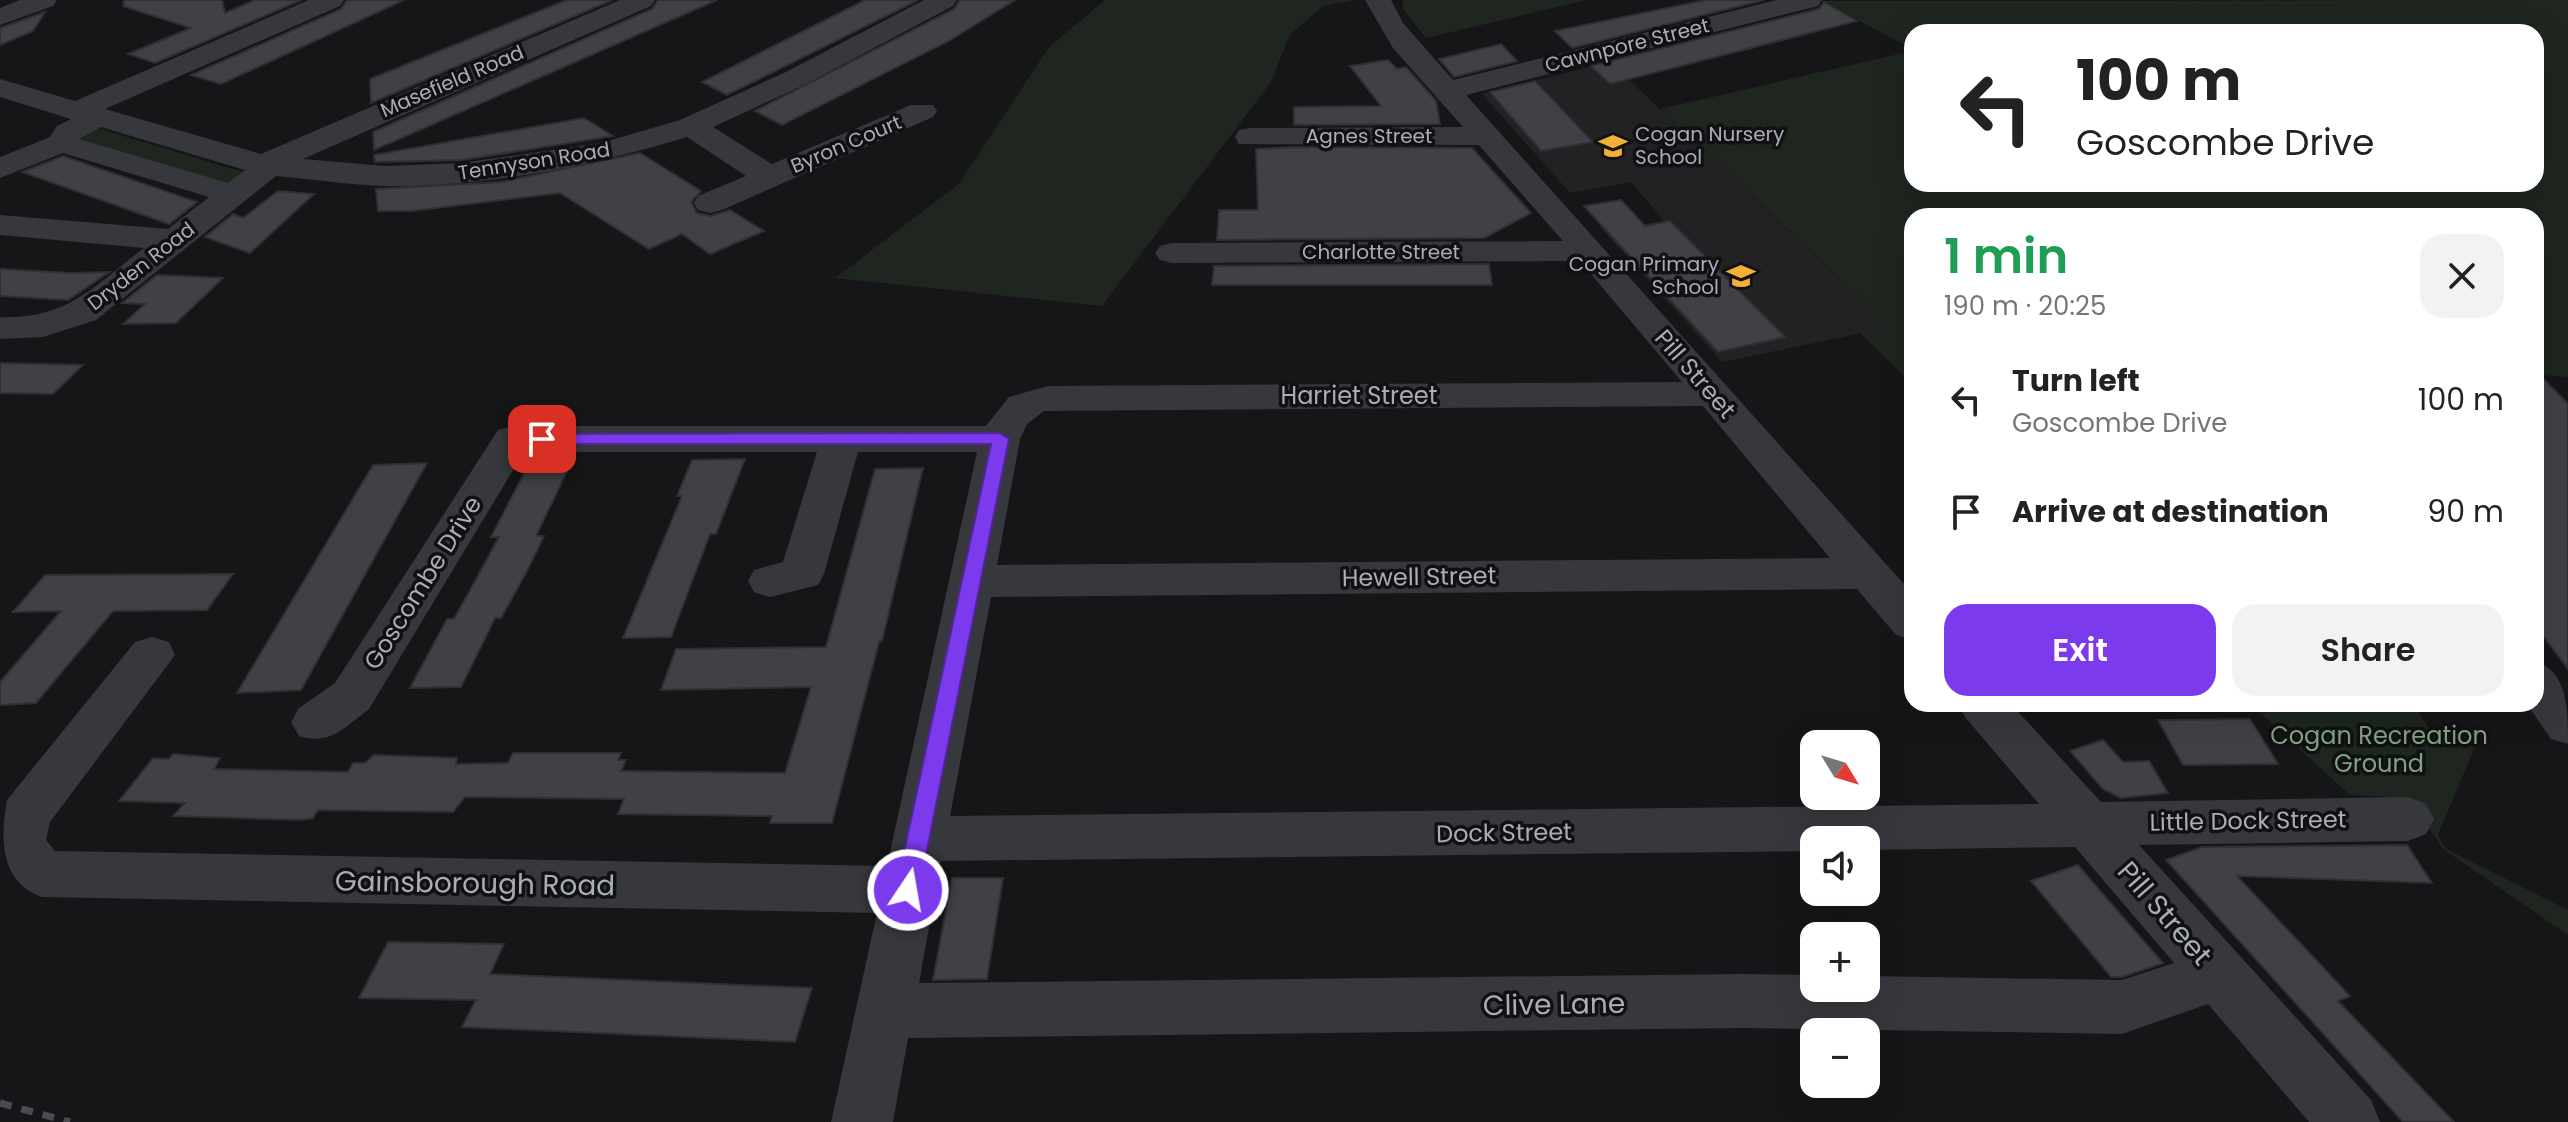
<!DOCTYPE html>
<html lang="en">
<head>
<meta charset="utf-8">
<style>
	body { margin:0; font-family:Poppins,sans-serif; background:#f2f2f2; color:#222; height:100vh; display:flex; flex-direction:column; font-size:30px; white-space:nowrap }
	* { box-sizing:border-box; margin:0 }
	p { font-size:26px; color:#767676 }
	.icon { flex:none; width:44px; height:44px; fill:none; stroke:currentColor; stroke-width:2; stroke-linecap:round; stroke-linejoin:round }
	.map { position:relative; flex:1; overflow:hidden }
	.side { position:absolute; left:1904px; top:208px; width:640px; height:504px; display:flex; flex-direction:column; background:#fff; border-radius:24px; box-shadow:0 8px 32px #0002 }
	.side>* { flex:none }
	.banner { position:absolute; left:1904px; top:24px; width:640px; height:168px; border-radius:24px; box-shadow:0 8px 32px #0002; background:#fff; color:#222; overflow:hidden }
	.needle { width:52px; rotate:128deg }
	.fabs { position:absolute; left:1800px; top:730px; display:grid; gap:16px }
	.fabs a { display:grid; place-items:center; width:80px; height:80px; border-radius:16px; background:#fff; box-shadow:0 8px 32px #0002; font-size:40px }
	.pin { position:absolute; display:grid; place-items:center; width:68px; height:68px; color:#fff; margin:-34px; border-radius:16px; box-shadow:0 4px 12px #0006 }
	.me { position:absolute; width:88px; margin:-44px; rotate:12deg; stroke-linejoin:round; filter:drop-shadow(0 0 6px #0008) }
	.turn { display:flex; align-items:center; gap:28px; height:168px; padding:0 40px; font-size:36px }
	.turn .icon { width:104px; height:104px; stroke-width:2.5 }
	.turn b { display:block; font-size:56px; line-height:68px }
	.round { display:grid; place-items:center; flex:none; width:84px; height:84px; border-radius:24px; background:#f2f2f2 }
	.headline { display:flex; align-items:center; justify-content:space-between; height:136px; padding:0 40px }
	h1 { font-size:48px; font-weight:600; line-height:60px; color:#1e9e55 }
	.cta { display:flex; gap:16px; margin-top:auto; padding:16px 40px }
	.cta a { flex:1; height:92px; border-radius:24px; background:#7c3aed; color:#fff; font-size:32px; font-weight:600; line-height:92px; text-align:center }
	.cta a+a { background:#f2f2f2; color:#222 }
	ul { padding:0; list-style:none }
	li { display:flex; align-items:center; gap:24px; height:112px; padding:0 40px }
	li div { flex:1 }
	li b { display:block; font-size:30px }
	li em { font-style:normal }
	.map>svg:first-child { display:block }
</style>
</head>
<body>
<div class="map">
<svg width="2568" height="1122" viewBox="0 0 2568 1122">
	<rect width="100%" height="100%" fill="#161618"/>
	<path fill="#222225" d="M1610,62L1762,206L1891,327L1722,362L1599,226L1639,219L1644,224L1664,221L1631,182L1570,193L1482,94Z"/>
	<path fill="#1e261f" d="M1105,0H1355L1324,6L1290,34L1271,82L1102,306L835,278L959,184L1049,47Z
		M1403,0H1587L1426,38L1403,9Z
		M2568,0V377L2541,375L2536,381V216H1912V384L1860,333L1890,326L1660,109L1912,51V184H2536V32H1912V49L1823,1Z
		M94,127L249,174L231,185L75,142Z
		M2250,704H2414L2433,735L2479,737L2438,835L2446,849L2568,910V935L2443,849L2410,798L2350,795Z"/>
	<path fill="#404145" stroke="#303034" stroke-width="2" d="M124,0H222L225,13L255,0H301L155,63L128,54L191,28L123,6Z
		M347,0H404L221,84L191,75L341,9Z
		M567,0H612L371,103L370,79Z
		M658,0H717L374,150L373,132L652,9Z
		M865,0H918L727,95L702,82Z
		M960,0H1015L949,41L782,125L755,111L954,9Z
		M1706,0H1764L1572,48L1555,31Z
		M1824,2L1857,21L1610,84L1591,66L1819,9Z
		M45,12L33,31L0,45V28Z
		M1501,44L1517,61L1454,77L1439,59Z
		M1388,60L1397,69L1406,67L1436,101L1440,124L1294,125V107L1381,106L1350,66Z
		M1535,81L1593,142L1541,151L1490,92Z
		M584,118L613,136L462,160L375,162L374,155Z
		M1295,147L1472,148L1531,213L1484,238L1217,240L1219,210H1258L1256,149Z
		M640,153L701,191L691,202L697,213L711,216L730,210L764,231L710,254L682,234L649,249L560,193L411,211H378L376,189L501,182Z
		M63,156L197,202L169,224L22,172Z
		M278,191L314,194L250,253L205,237L233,214L243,218Z
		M1621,200L1645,226L1670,221L1785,337L1718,352L1584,206Z
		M1489,264L1492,285H1212L1214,266Z
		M0,269L71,273L109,272L68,300L0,296Z
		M157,275L223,278L176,323L123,324L145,304L122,303Z
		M0,363L83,365L53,394L0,393Z
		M2536,371L2568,404V669L2536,626Z
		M745,459L716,534H710L671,637L623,638L682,496H677L692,460Z
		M427,463L301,690L237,693L373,465Z
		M571,463L536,536H544L527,571L501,618H495L461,687L410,688L447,619H454L474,583L499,537H491L529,464Z
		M923,468L882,641L879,642L832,823H770L772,816L618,814L624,799L465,797L453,812L318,810L313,818L301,820L173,816L185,803L119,801L153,758L169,759L173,754L220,758L214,769L348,772L353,763H365L374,755L457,758L456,764L508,763L513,753H621L618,760H626L621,771L785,773L811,687L661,690L676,649L826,647L875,469Z
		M233,574L207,610L113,611L36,703L0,705V682L61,611L13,612L45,575Z
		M2250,719L2278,764L2183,765L2158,720Z
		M2103,740L2123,762L2149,761L2168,793L2120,798L2103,789L2070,751Z
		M2407,845L2432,883L2237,876L2350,996L2338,1001L2454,1122H2403L2166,860L2202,847Z
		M2078,865L2096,886L2163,963L2122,977H2111L2031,881Z
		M952,878H1003L987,979L933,980Z
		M388,942L504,944L490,974L812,988L795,1042L462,1027L476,1000L359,998Z"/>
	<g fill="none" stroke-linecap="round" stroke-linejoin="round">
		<path fill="#37383d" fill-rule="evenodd" d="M20,0H57L53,6L0,25V8Z
			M309,0H344L340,6L105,109L261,154L620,0H655L651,6L303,159L385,166L462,163L601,143L680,120L786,72L924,0H957L953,6L806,84L713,127L772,164L911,105H933L937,111L933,117L722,210L710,213L698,210L694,203L698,196L746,176L687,137C591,166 487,187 386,186C349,185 312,179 276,176L96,320L43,337L0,339V317C67,320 94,286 144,248L0,235V215L168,229L209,197L63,153L0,178V157L50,137L57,126L71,119L0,97V79L75,101ZM101,127L245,170L228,183L79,139Z
			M1365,0H1391L1403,23L1453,80L1777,0H1822L1818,6L1466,95L1912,593V640L1896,635L1857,589L991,597L950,816L2039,804L1965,717L1958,704H2011L2101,802L2408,797L2426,804L2434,819L2426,834L2408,841L2139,845L2371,1100L2380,1122H2309L2208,1004L2122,1034L1742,1028L908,1038L893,1122H831L877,913L42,897C0,882 0,839 7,800L135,642L152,637L169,642L175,655L50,822L46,840L55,851L887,866L977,452H858L824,574L818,585L770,597L754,592L748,581L754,570L783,562L817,452H524L369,709C345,727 330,746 299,736L291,722L299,708L335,683L498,430L512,426H986L1009,397L1048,386L1682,382L1580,261L1172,263L1160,260L1155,253L1160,246L1172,243L1563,241L1479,145L1239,144L1235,137L1239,130L1250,128L1463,127L1393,48ZM1703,406L1830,558L997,565L1020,439L1027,424L1044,411ZM1814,840H1866V850L2075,847L2174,963L2122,980L1866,976V988H1814V975L1742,974L919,983L941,861L1814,851Z
			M2536,661C2568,674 2568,708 2568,744L2551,739L2527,704H2536Z"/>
		<path stroke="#4a4c52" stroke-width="7" stroke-dasharray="12 10" stroke-linecap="butt" d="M0,1103L70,1122"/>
	</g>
	<path fill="#7c3aed" stroke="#51269a" stroke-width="2" d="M1000,433L1009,439L919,890L916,897L908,900L900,897L896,890L991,444H542L534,439L542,434Z"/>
	<defs>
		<symbol id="school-bare" viewBox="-9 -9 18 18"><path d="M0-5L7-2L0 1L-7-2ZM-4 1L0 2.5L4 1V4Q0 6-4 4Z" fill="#f2b134" stroke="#111113" stroke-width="2.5" paint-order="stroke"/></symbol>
	</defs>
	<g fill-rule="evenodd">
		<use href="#school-bare" x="1593" y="126" width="40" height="40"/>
		<use href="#school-bare" x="1721" y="256" width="40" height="40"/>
	</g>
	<g text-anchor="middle" stroke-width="7" stroke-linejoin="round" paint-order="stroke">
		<g font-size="20" fill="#a8adb8" stroke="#111113">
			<text transform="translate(1627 45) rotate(-14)" y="7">Cawnpore Street</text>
			<text transform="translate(452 81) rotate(-23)" y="7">Masefield Road</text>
			<text x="1369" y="143">Agnes Street</text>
			<text transform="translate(846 144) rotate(-23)" y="7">Byron Court</text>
			<text transform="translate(534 161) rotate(-9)" y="7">Tennyson Road</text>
			<text x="1381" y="259">Charlotte Street</text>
			<text transform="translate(141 266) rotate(-38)" y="7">Dryden Road</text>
		</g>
		<g font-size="20" fill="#a8adb8" stroke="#111113" text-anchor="start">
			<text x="1635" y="141">Cogan Nursery<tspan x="1635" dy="23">School</tspan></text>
			<text x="1719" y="271" text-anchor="end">Cogan Primary<tspan x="1719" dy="23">School</tspan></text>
		</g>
		<g font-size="24" fill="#a8adb8" stroke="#111113">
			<text transform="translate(1695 374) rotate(49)" y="8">Pill Street</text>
			<text x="1359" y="404">Harriet Street</text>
			<text transform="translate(1419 577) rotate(-1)" y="8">Hewell Street</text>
			<text transform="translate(423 583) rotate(-58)" y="8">Goscombe Drive</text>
			<text transform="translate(2248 821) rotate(-1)" y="8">Little Dock Street</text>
			<text transform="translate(1504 833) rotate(-1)" y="8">Dock Street</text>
		</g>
		<g font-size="24" fill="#7fa381" stroke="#111113">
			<text x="2379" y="744">Cogan Recreation<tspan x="2379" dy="28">Ground</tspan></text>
		</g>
		<g font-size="28" fill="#a8adb8" stroke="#111113">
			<text transform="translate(475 883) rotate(1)" y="10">Gainsborough Road</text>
			<text transform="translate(2165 913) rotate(49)" y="10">Pill Street</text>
			<text transform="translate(1554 1004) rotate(-1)" y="10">Clive Lane</text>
		</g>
	</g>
</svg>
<div class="fabs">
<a><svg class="needle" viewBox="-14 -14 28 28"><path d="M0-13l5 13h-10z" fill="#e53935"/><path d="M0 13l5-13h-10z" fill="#767676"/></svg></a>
<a><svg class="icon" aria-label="sound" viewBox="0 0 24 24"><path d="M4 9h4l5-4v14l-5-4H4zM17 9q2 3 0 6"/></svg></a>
<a>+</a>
<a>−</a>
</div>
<div class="pin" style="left:542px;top:439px;background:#d93025"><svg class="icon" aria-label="arrive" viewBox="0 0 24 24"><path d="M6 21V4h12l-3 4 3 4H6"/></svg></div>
<svg class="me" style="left:908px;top:890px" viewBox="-20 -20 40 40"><circle r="17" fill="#7c3aed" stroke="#fff" stroke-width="3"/><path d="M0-11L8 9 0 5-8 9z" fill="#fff"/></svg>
<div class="banner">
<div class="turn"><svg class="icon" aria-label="left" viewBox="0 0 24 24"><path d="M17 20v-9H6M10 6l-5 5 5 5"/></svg><div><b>100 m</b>Goscombe Drive</div></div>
</div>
<section class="side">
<div class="headline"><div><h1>1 min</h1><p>190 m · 20:25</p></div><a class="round"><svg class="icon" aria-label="close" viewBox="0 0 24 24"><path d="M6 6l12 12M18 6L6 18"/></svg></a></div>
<ul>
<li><svg class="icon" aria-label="left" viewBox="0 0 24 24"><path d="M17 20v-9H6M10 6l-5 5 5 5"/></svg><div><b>Turn left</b><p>Goscombe Drive</p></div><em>100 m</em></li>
<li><svg class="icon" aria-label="arrive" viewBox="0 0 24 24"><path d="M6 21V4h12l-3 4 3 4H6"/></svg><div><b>Arrive at destination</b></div><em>90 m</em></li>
</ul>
<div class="cta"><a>Exit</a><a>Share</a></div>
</section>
</div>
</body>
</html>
